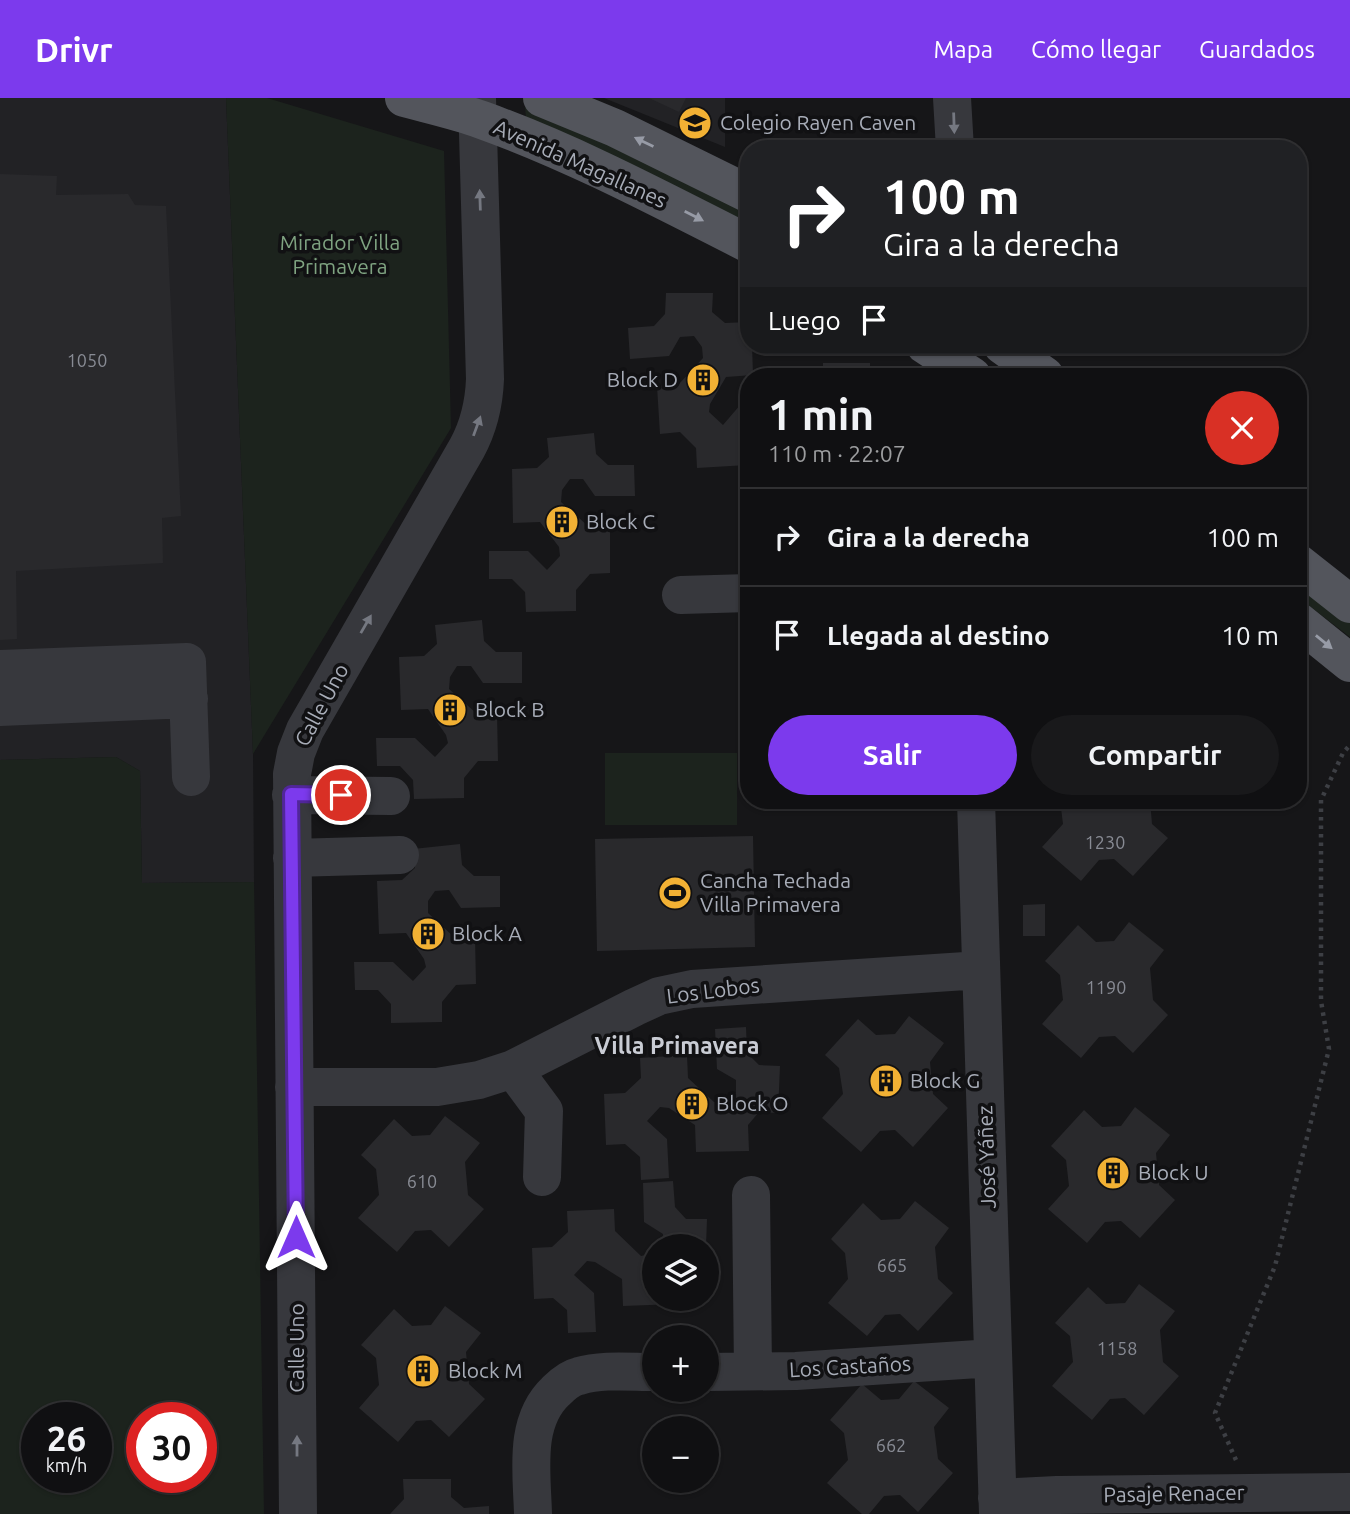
<!DOCTYPE html>
<html lang="es">
<head>
<meta charset="utf-8">
<style>
	body { margin:0; font-family:Ubuntu,sans-serif; background:#19191b; color:#f1f3f6; height:100vh; display:flex; flex-direction:column; font-size:26px; white-space:nowrap }
	* { box-sizing:border-box; margin:0 }
	p { font-size:23px; color:#9c9d9f }
	.icon { flex:none; width:38px; height:38px; fill:none; stroke:currentColor; stroke-width:2; stroke-linecap:round; stroke-linejoin:round }
	.map { position:relative; flex:1; overflow:hidden }
	.details { position:absolute; left:740px; top:270px; width:567px; height:441px; display:flex; flex-direction:column; background:#101012; border-radius:28px; box-shadow:0 2px 5px #0004,0 0 0 2px #303032 }
	.details>* { flex:none }
	.hud { position:absolute; left:740px; top:42px; width:567px; height:214px; border-radius:28px; box-shadow:0 2px 5px #0004,0 0 0 2px #303032; background:#202124; color:#fff; overflow:hidden }
	.controls { position:absolute; left:642px; top:1136px; display:grid; gap:14px }
	.controls a { display:grid; place-items:center; width:77px; height:77px; border-radius:50%; background:#101012; box-shadow:0 2px 5px #0004,0 0 0 2px #303032; font-size:35px }
	.speed { position:absolute; left:21px; top:1304px; display:flex; gap:14px; font-size:35px; font-weight:700; text-align:center }
	.speed>* { display:grid; place-content:center; width:91px; height:91px; border-radius:50%; background:#101012; box-shadow:0 2px 5px #0004,0 0 0 2px #303032; line-height:1 }
	.speed small { font-size:18px; font-weight:400 }
	.speed .limit { border:10px solid #d22; background:#fff; color:#111 }
	.pin { position:absolute; display:grid; place-items:center; width:60px; height:60px; color:#fff; margin:-30px; border:4px solid #fff; border-radius:50%; box-shadow:0 2px 7px #0007 }
	.me { position:absolute; width:77px; margin:-38px; rotate:0deg; stroke-linejoin:round; filter:drop-shadow(0 0 5px #0008) }
	.turn { display:flex; align-items:center; gap:24px; height:147px; padding:0 28px; font-size:32px }
	.turn .icon { width:91px; height:91px; stroke-width:2.5 }
	.turn b { display:block; font-size:49px; line-height:60px }
	.then { display:flex; align-items:center; height:66px; padding:0 28px; background:#0003; gap:14px; font-size:26px }
	.round { display:grid; place-items:center; flex:none; width:74px; height:74px; border-radius:37px; background:#19191b }
	.overview { display:flex; align-items:center; justify-content:space-between; height:119px; padding:0 28px }
	h1 { font-size:42px; font-weight:700; line-height:52px }
	.button { display:flex; gap:14px; margin-top:auto; padding:14px 28px }
	.button a { flex:1; height:80px; border-radius:42px; background:#7c3aed; color:#fff; font-size:28px; font-weight:700; line-height:80px; text-align:center }
	.button a+a { background:#19191b; color:#f1f3f6 }
	ul { padding:0; list-style:none }
	li { display:flex; align-items:center; gap:21px; height:98px; padding:0 28px; border-top:2px solid #303032 }
	li div { flex:1 }
	li b { display:block; font-size:26px }
	li em { font-style:normal }
	header { display:flex; align-items:center; gap:42px; box-sizing:border-box; height:98px; padding:0 35px; background:#7c3aed; color:#fff }
	header strong { font-size:33px }
	nav { display:flex; gap:38px; margin-inline-start:auto; font-size:24px }
	.map>svg:first-child { display:block }
</style>
</head>
<body>
<header>
<strong>Drivr</strong>
<nav><a>Mapa</a><a>Cómo llegar</a><a>Guardados</a></nav>
</header>
<div class="map">
<svg width="1350" height="1416" viewBox="0 0 1350 1416">
	<rect width="100%" height="100%" fill="#161618"/>
	<path fill="#222225" d="M0,0H226L253,656L254,784L142,785L140,673L116,659L0,662Z
		M604,0H725V49Z"/>
	<path fill="#1c231d" fill-rule="evenodd" d="M226,0H267L444,53L451,330L253,656Z
		M525,8L749,110V128L526,21Z
		M1298,485L1350,523V539L1299,500Z
		M605,655H737V727H605Z
		M116,659L140,673L142,785L254,784L264,1416H0V662ZM37,1320H96V1379H37ZM142,1320H201V1379H142Z"/>
	<path fill="#29292c" d="M649,0H686L679,14Z
		M0,76L57,78L56,97L128,96L135,107L166,108L181,418L162,420L163,465L16,473L17,541L0,542Z
		M666,195H713L712,214L725,225L749,224V247H752L753,277L726,279L710,306L709,314L723,327L741,306H749V344L746,348L747,367L697,370L696,350L680,334L660,336L657,288L679,286L703,260L702,249L694,238L680,239L669,258L630,261L628,230L654,228L665,216Z
		M823,265H870V278H823Z
		M594,335L596,356L608,367H634L635,398H595L583,381H570L562,392L561,404L588,428L610,427V475L590,476L576,492V513L526,514L525,494L512,481H489V453H528L547,472L560,458L559,449L540,424L513,425L512,371L537,370L549,359L547,340Z
		M482,522L484,543L496,554H522V585H483L471,568H457L450,579L449,591L476,615H497L498,663H478L464,680V700L414,701L413,682L400,668H377L376,640H415L435,659L448,645L446,637L428,611L401,612L399,559L424,558L437,546L435,527Z
		M1060,702H1150L1152,726L1168,740L1133,778L1114,761L1099,762L1081,783L1042,749L1063,726Z
		M753,738L755,849L597,853L595,741Z
		M460,746L462,767L474,778H500V809L461,810L449,792L435,793L428,803V815L454,839H475L476,886L456,887L442,904V924L391,925V906L378,892H355L354,864H393L413,883L426,869L424,861L406,835L379,836L377,783L402,782L415,770L413,751Z
		M1045,806V838H1023V807Z
		M1129,824L1164,852L1150,870L1153,902L1168,917L1133,955L1115,938L1099,939L1081,960L1042,926L1063,902L1060,877L1045,863L1078,827L1096,844L1114,843Z
		M909,918L944,945L930,964L933,996L948,1010L913,1049L895,1032L880,1033L861,1054L822,1020L843,996L839,970L825,957L858,921L876,937L895,936Z
		M746,929L747,955L759,967L780,968L778,1015L759,1014L748,1027L749,1053L696,1054L695,1027L669,1010L660,1009L647,1023L667,1041L669,1080L641,1082L640,1059L625,1046L606,1047L604,996L625,995L641,980L640,960L687,957L688,980L714,1004L725,1003L736,995V982L717,971L715,931Z
		M1135,1009L1170,1037L1156,1055L1159,1087L1175,1102L1140,1140L1121,1123L1105,1124L1087,1145L1048,1111L1069,1088L1066,1062L1051,1048L1084,1012L1102,1029L1121,1028Z
		M445,1018L480,1045L465,1064L468,1097L484,1111L449,1149L431,1132L415,1133L397,1154L358,1120L379,1097L376,1071L361,1057L394,1021L412,1038L430,1037Z
		M673,1083L675,1109L686,1121H707L706,1148H663V1136L644,1124L643,1085Z
		M915,1103L949,1130L935,1149L938,1181L953,1195L918,1233L900,1216L885,1217L867,1238L828,1205L848,1181L845,1155L831,1141L863,1105L881,1122L900,1121Z
		M614,1111L615,1133L641,1158L654,1155V1200H676V1206L623,1208L622,1181L595,1164L587,1163L574,1177L594,1195L596,1234L568,1235L567,1212L553,1200L534,1201L532,1150L552,1149L568,1134L567,1113Z
		M1139,1186L1175,1213L1160,1232L1163,1264L1179,1278L1144,1317L1125,1300L1110,1301L1092,1322L1052,1288L1073,1264L1070,1238L1055,1225L1088,1189L1106,1206L1125,1205Z
		M445,1208L481,1235L466,1254L469,1286L485,1301L449,1339L431,1322L416,1323L398,1344L359,1310L379,1287L376,1260L361,1247L394,1211L412,1228L431,1227Z
		M914,1283L949,1310L934,1329L938,1361L953,1375L918,1414L900,1397L884,1398L869,1416H862L827,1385L848,1362L844,1335L830,1322L862,1286L881,1302L899,1301Z
		M403,1381H451V1399L464,1410L489,1408V1416H390L404,1401Z"/>
	<g fill="none" stroke-linecap="round" stroke-linejoin="round">
		<path stroke="#3d3f44" stroke-width="4.5" stroke-dasharray="3.5 5" stroke-linecap="butt" d="M1236,1362L1215,1315L1275,1168L1329,951L1321,903V702L1343,655L1350,647"/>
		<path stroke="#37383d" stroke-width="38" d="M952,0L955,51
			M681,497L749,495
			M0,571L187,564L191,679
			M0,609L189,601
			M291,697L391,698
			M976,702L998,1416
			M292,760L400,757
			M513,971L544,1013L542,1079
			M294,989H437L479,982L513,971L635,909L659,898L692,891L981,872
			M751,1097L753,1273
			M707,1274L796,1273L993,1260
			M997,1400L1057,1397L1350,1394
			M298,1416L292,676L296,655L305,632L467,350C479,328 484,307 485,281L477,0
			M533,1416C532,1375 523,1324 556,1293C563,1286 570,1280 579,1278C602,1271 630,1274 654,1274"/>
		<path stroke="#53555c" stroke-width="38" d="M404,0C430,7 457,13 482,22C574,55 662,102 749,146
			M542,0L615,30L749,96
			M925,247L972,278
			M1002,247L1045,278
			M1298,465L1350,506
			M1298,523L1350,565"/>
	</g>
	<defs><path id="oneway-solid" d="M-6-.8H1V-3.2L6.5 0L1 3.2V.8H-6Z" transform="scale(1.75)"/></defs>
	<g fill="#757881">
		<use href="#oneway-solid" transform="translate(954 25) rotate(88)"/>
		<use href="#oneway-solid" transform="translate(480 102) rotate(-92)"/>
		<use href="#oneway-solid" transform="translate(477 328) rotate(-70)"/>
		<use href="#oneway-solid" transform="translate(366 526) rotate(-60)"/>
		<use href="#oneway-solid" transform="translate(297 1348) rotate(-90)"/>
	</g>
	<g fill="#979ba6">
		<use href="#oneway-solid" transform="translate(644 44) rotate(-154)"/>
		<use href="#oneway-solid" transform="translate(694 118) rotate(27)"/>
		<use href="#oneway-solid" transform="translate(1324 544) rotate(39)"/>
	</g>
	<g fill="none" stroke-linecap="round" stroke-linejoin="round">
		<defs>
			<path id="route" d="M296,1139L291,696L341,697"/>
		</defs>
		<use href="#route" stroke="#51269a" stroke-width="18"/>
		<use href="#route" stroke="#7c3aed" stroke-width="12"/>
	</g>
	<defs>
		<symbol id="school-disc" viewBox="-11 -11 22 22"><circle r="9.5" fill="#f2b134" stroke="#111113"/><path d="M0-5L7-2L0 1L-7-2ZM-4 1L0 2.5L4 1V4Q0 6-4 4Z" fill="#111"/></symbol>
		<symbol id="building-disc" viewBox="-11 -11 22 22"><circle r="9.5" fill="#f2b134" stroke="#111113"/><path d="M-4-6H4V6H1V3H-1V6H-4ZM-2.5-4.3h1.7v1.8h-1.7ZM.8-4.3h1.7v1.8H.8ZM-2.5-1h1.7V.8h-1.7ZM.8-1h1.7V.8H.8Z" fill="#111"/></symbol>
		<symbol id="stadium-disc" viewBox="-11 -11 22 22"><circle r="9.5" fill="#f2b134" stroke="#111113"/><path d="M0-5a6.5 5 0 1 0 0 10a6.5 5 0 1 0 0-10ZM-3.5-1.8h7v3.6h-7Z" fill="#111"/></symbol>
	</defs>
	<g fill-rule="evenodd">
		<use href="#school-disc" x="676" y="6" width="38" height="38"/>
		<use href="#building-disc" x="684" y="263" width="38" height="38"/>
		<use href="#building-disc" x="543" y="405" width="38" height="38"/>
		<use href="#building-disc" x="431" y="593" width="38" height="38"/>
		<use href="#stadium-disc" x="656" y="776" width="38" height="38"/>
		<use href="#building-disc" x="409" y="817" width="38" height="38"/>
		<use href="#building-disc" x="867" y="964" width="38" height="38"/>
		<use href="#building-disc" x="673" y="987" width="38" height="38"/>
		<use href="#building-disc" x="1094" y="1056" width="38" height="38"/>
		<use href="#building-disc" x="404" y="1254" width="38" height="38"/>
	</g>
	<g text-anchor="middle" stroke-width="7" stroke-linejoin="round" paint-order="stroke">
		<g font-size="18" fill="#888b94">
			<text x="87" y="269">1050</text>
			<text x="1105" y="751">1230</text>
			<text x="1106" y="896">1190</text>
			<text x="422" y="1090">610</text>
			<text x="892" y="1174">665</text>
			<text x="1117" y="1257">1158</text>
			<text x="891" y="1354">662</text>
		</g>
		<g font-size="21" fill="#a8adb8" stroke="#111113" text-anchor="start">
			<text x="720" y="32">Colegio Rayen Caven</text>
			<text x="678" y="289" text-anchor="end">Block D</text>
			<text x="586" y="431">Block C</text>
			<text x="475" y="619">Block B</text>
			<text x="700" y="790">Cancha Techada<tspan x="700" dy="24">Villa Primavera</tspan></text>
			<text x="452" y="843">Block A</text>
			<text x="910" y="990">Block G</text>
			<text x="716" y="1013">Block O</text>
			<text x="1138" y="1082">Block U</text>
			<text x="448" y="1280">Block M</text>
		</g>
		<g font-size="21" fill="#a8adb8" stroke="#111113">
			<text transform="translate(580 66) rotate(24)" y="7">Avenida Magallanes</text>
			<text transform="translate(322 607) rotate(-62)" y="7">Calle Uno</text>
			<text transform="translate(713 893) rotate(-7)" y="7">Los Lobos</text>
			<text transform="translate(987 1059) rotate(-92)" y="7">José Yáñez</text>
			<text transform="translate(297 1250) rotate(-90)" y="7">Calle Uno</text>
			<text transform="translate(850 1269) rotate(-3)" y="7">Los Castaños</text>
			<text transform="translate(1174 1396) rotate(-1)" y="7">Pasaje Renacer</text>
		</g>
		<g font-size="21" fill="#7fa381" stroke="#111113">
			<text x="340" y="152">Mirador Villa<tspan x="340" dy="24">Primavera</tspan></text>
		</g>
		<g font-size="23" font-weight="bold" fill="#c9ccd4" stroke="#111113">
			<text x="677" y="956">Villa Primavera</text>
		</g>
	</g>
</svg>
<div class="controls">
<a><svg class="icon" aria-label="layers" viewBox="0 0 24 24"><path d="M12 4l9 5-9 5-9-5zM3 14l9 5 9-5"/></svg></a>
<a>+</a>
<a>−</a>
</div>
<div class="speed"><div>26<small>km/h</small></div><div class="limit">30</div></div>
<div class="pin" style="left:341px;top:697px;background:#d93025"><svg class="icon" aria-label="arrive" viewBox="0 0 24 24"><path d="M6 21V4h12l-3 4 3 4H6"/></svg></div>
<svg class="me" style="left:296px;top:1139px" viewBox="-20 -20 40 40"><path d="M0-17L14 15 0 8-14 15z" fill="#7c3aed" stroke="#fff" stroke-width="4"/></svg>
<div class="hud">
<div class="turn"><svg class="icon" aria-label="right" viewBox="0 0 24 24"><path d="M7 20v-9h11M14 6l5 5-5 5"/></svg><div><b>100 m</b>Gira a la derecha</div></div>
<div class="then">Luego<svg class="icon" aria-label="arrive" viewBox="0 0 24 24"><path d="M6 21V4h12l-3 4 3 4H6"/></svg></div>
</div>
<section class="details">
<div class="overview"><div><h1>1 min</h1><p>110 m · 22:07</p></div><a class="round" style="background:#d93025;color:#fff"><svg class="icon" aria-label="close" viewBox="0 0 24 24"><path d="M6 6l12 12M18 6L6 18"/></svg></a></div>
<ul>
<li><svg class="icon" aria-label="right" viewBox="0 0 24 24"><path d="M7 20v-9h11M14 6l5 5-5 5"/></svg><div><b>Gira a la derecha</b></div><em>100 m</em></li>
<li><svg class="icon" aria-label="arrive" viewBox="0 0 24 24"><path d="M6 21V4h12l-3 4 3 4H6"/></svg><div><b>Llegada al destino</b></div><em>10 m</em></li>
</ul>
<div class="button"><a>Salir</a><a>Compartir</a></div>
</section>
</div>
</body>
</html>
